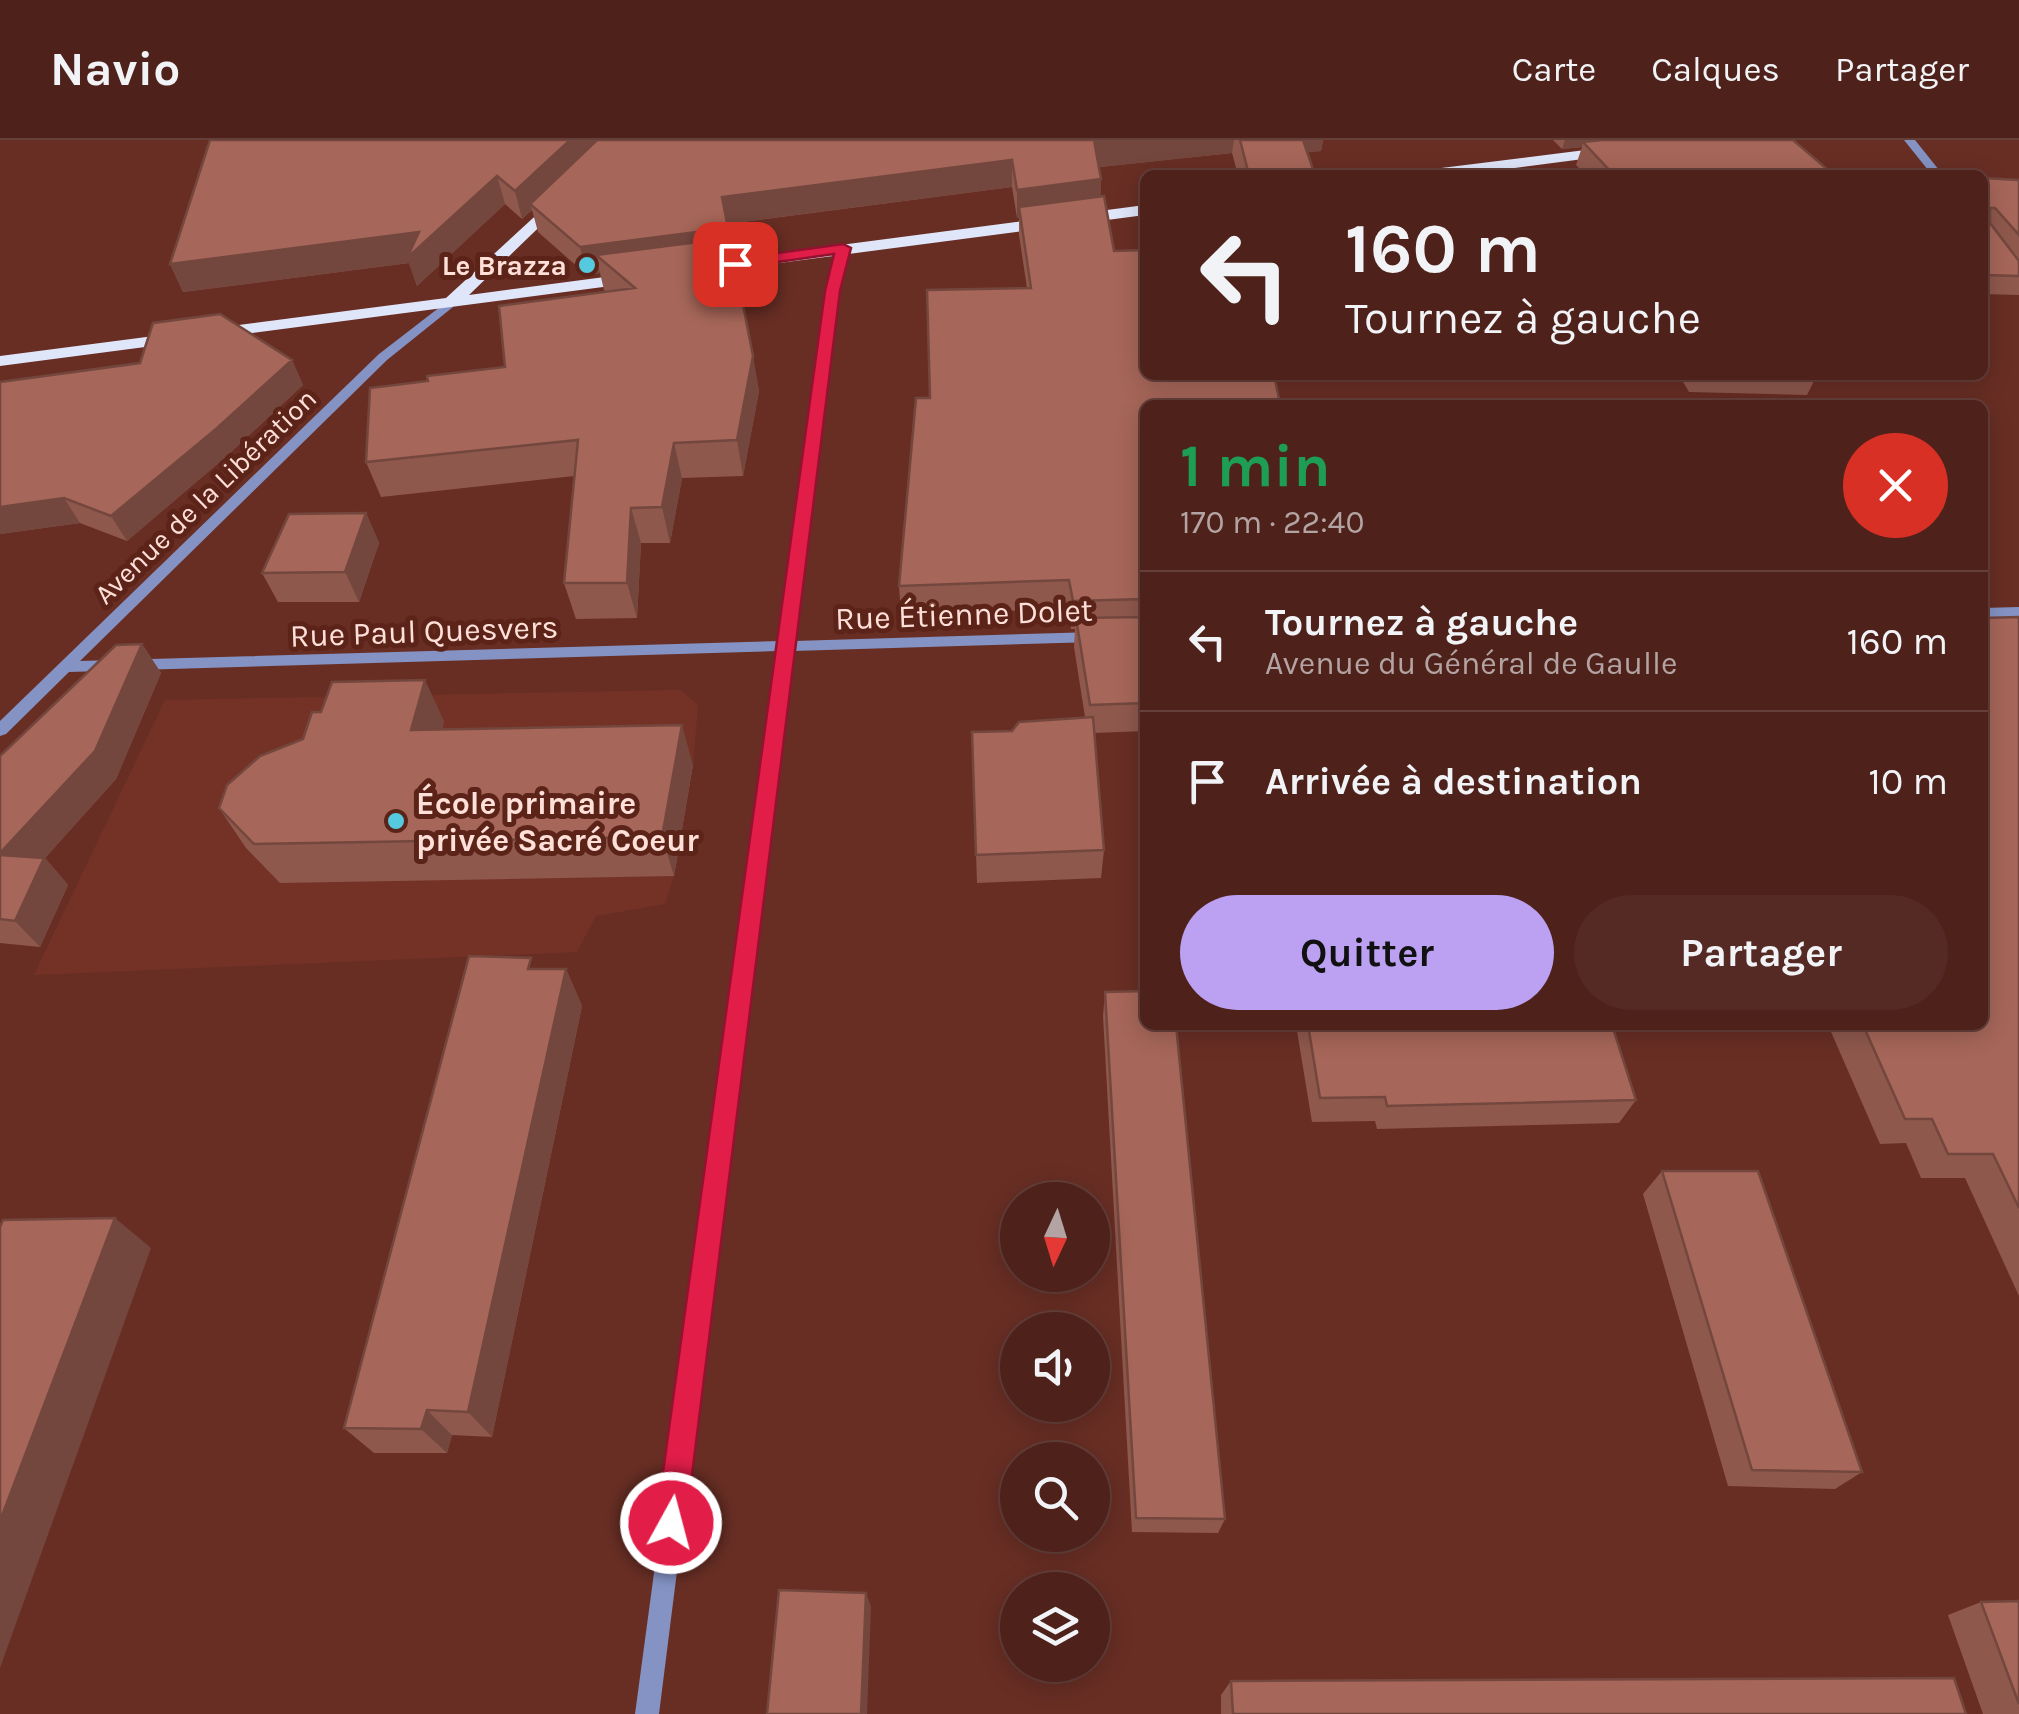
<!DOCTYPE html>
<html lang="fr">
<head>
<meta charset="utf-8">
<style>
	body { margin:0; font-family:Karla,sans-serif; background:#552a24; color:#f1f3f6; height:100vh; display:flex; flex-direction:column; font-size:38px; white-space:nowrap }
	* { box-sizing:border-box; margin:0 }
	p { font-size:32px; color:#b3a4a3 }
	.icon { flex:none; width:55px; height:55px; fill:none; stroke:currentColor; stroke-width:2; stroke-linecap:round; stroke-linejoin:round }
	.map { position:relative; flex:1; overflow:hidden }
	.side { position:absolute; left:1140px; top:260px; width:848px; height:630px; display:flex; flex-direction:column; background:#4e221b; border-radius:15px; box-shadow:0 5px 25px #0003,0 0 0 2px #653f3a }
	.side>* { flex:none }
	.top-card { position:absolute; left:1140px; top:30px; width:848px; height:210px; border-radius:15px; box-shadow:0 5px 25px #0003,0 0 0 2px #653f3a; background:#4e221b; color:#f1f3f6; overflow:hidden }
	.needle { width:65px; rotate:184deg }
	.fabs { position:absolute; left:1000px; top:1042px; display:grid; gap:20px }
	.fabs a { display:grid; place-items:center; width:110px; height:110px; border-radius:50%; background:#4e221b; box-shadow:0 5px 25px #0003,0 0 0 2px #653f3a; font-size:50px }
	.pin { position:absolute; display:grid; place-items:center; width:85px; height:85px; color:#fff; margin:-42px; border-radius:20px; box-shadow:0 5px 15px #0006 }
	.me { position:absolute; width:110px; margin:-55px; rotate:7deg; stroke-linejoin:round; filter:drop-shadow(0 0 8px #0008) }
	.turn { display:flex; align-items:center; gap:35px; height:210px; padding:0 40px; font-size:45px }
	.turn .icon { width:130px; height:130px; stroke-width:2.5 }
	.turn b { display:block; font-size:70px; line-height:85px }
	.round { display:grid; place-items:center; flex:none; width:105px; height:105px; border-radius:52px; background:#552a24 }
	.summary { display:flex; align-items:center; justify-content:space-between; height:170px; padding:0 40px }
	h1 { font-size:60px; font-weight:700; line-height:75px; color:#1e9e55 }
	.primary-button { display:flex; gap:20px; margin-top:auto; padding:20px 40px }
	.primary-button a { flex:1; height:115px; border-radius:60px; background:#bca0f2; color:#111; font-size:40px; font-weight:700; line-height:115px; text-align:center }
	.primary-button a+a { background:#552a24; color:#f1f3f6 }
	ul { padding:0; list-style:none }
	li { display:flex; align-items:center; gap:30px; height:140px; padding:0 40px; border-top:2px solid #653f3a }
	li div { flex:1 }
	li b { display:block; font-size:38px }
	li em { font-style:normal }
	header { display:flex; align-items:center; gap:60px; box-sizing:border-box; height:140px; padding:0 50px; background:#4e221b; border-bottom:2px solid #653f3a }
	header strong { font-size:48px }
	nav { display:flex; gap:55px; margin-inline-start:auto; font-size:35px }
	.map>svg:first-child { display:block }
</style>
</head>
<body>
<header>
<strong>Navio</strong>
<nav><a>Carte</a><a>Calques</a><a>Partager</a></nav>
</header>
<div class="map">
<svg width="2019" height="1574" viewBox="0 0 2019 1574">
	<rect width="100%" height="100%" fill="#682e24"/>
	<path fill="#743226" d="M681,550L698,565L693,625L674,736L665,764L596,776L577,812L34,835L165,560Z"/>
	<g fill="none" stroke-linecap="round" stroke-linejoin="round">
		<path fill="#8493c4" fill-rule="evenodd" d="M1904,0H1915L1943,35H1932Z
			M843,105L849,108L838,151L794,501L1095,492L1102,497L1095,502L793,511L659,1574H635L778,511L69,532L6,594L0,596V581L379,214L449,160L455,164L453,167L387,220L80,521L779,501L826,151L837,108Z
			M2019,467V477L1982,478V468Z"/>
		<path fill="#e0e6fa" fill-rule="evenodd" d="M1609,7L1614,9V15L1462,35H1417L1425,30Z
			M557,56L563,58V64L469,155L635,133L643,138L641,142L0,226V216L446,158Z
			M1145,65V75L704,133L696,128L704,123Z"/>
	</g>
	<path fill="#8f584d" d="M210,0H1323L1321,11L1307,12L1315,35H1238L1232,13L1099,27L1101,39L1100,57L1114,111L1280,263L1279,265H1145V591L1094,593L1104,710L1101,738L977,743L972,592L1012,591L1085,577L1074,507L1075,489H1071L1068,469L901,474L899,446L930,258L1027,148L1019,95V78H1017L1012,47L727,84L759,251L743,336L682,338L670,403H641L637,478L576,479L564,443L574,336L381,357L366,322L428,241L505,227L606,152L604,150L600,133L587,135L538,92L532,70L522,79L505,64L417,146L409,123L183,152L170,124Z
		M1553,0H1793L1834,35H1586L1576,25L1582,7L1562,9Z
		M1982,38L2019,40V155L1982,154Z
		M292,220L303,245L229,314L127,401L80,383L0,394Z
		M1679,235H1817L1807,255L1689,252Z
		M366,373L379,403L359,462H278L262,433Z
		M2019,477V1156L1965,1038H1921L1906,1003L1880,1004L1828,885H1982Z
		M142,504L161,533L116,639L45,718L68,745L40,807L0,803V616Z
		M444,581L442,589L693,625L674,736L280,743L246,708L219,668Z
		M536,829H566L582,866L492,1297L452,1295L447,1313H374L344,1288Z
		M1105,852L1225,1379L1218,1393L1132,1392L1103,876Z
		M1296,885H1612L1636,960L1619,983L1377,989L1375,981L1312,982Z
		M1662,1031L1862,1332L1835,1349L1728,1346L1643,1054Z
		M2019,1461V1574H1983L1948,1475L1981,1462Z
		M1231,1541L1966,1574H1221V1555Z"/>
	<path fill="#74473e" d="M570,0H606L530,64L532,70L522,79L515,51Z
		M1094,0H1234L1232,13L1092,28Z
		M1296,0H1323L1321,11L1294,14Z
		M1565,0H1636L1583,2L1582,7L1562,9Z
		M1012,20V47L726,84L722,57Z
		M497,36L505,64L417,146L409,123L183,152L170,124Z
		M1101,39L1100,67H1019V78H1017V50Z
		M728,88L732,116L596,115L600,133L587,135L580,107Z
		M753,216L759,251L743,336L737,300Z
		M292,220L303,245L229,314L127,401L111,376Z
		M674,303L682,338L670,403L662,367Z
		M64,358L80,383L0,394V367Z
		M631,368L641,403L637,478L627,443Z
		M366,373L379,403L359,462L345,432Z
		M142,504L161,533L116,639L45,718L68,745L40,807L15,781L0,713Z
		M425,540L444,581L430,630L411,590Z
		M682,585L693,625L674,736L662,697Z
		M566,829L582,866L492,1297L468,1272Z
		M115,1078L151,1108L0,1528V1381Z
		M427,1270L452,1295L447,1313L421,1289Z
		M866,1453L871,1466L867,1574H861Z"/>
	<path fill="#a66659" stroke="#74473e" stroke-width="2.5" d="M210,0H570L515,51L497,36L407,118L419,92L170,124Z
		M597,0H1094L1101,39L1017,50L1012,20L722,57L728,88L580,107L530,64Z
		M1240,0H1303L1315,35H1249Z
		M1602,0H1793L1834,35H1614L1583,2Z
		M1982,38L2019,40V95L1995,68H1990V83L2019,121V136L1982,135Z
		M1104,56L1114,111L1145,110V235H1274L1280,263L1145,265V459L1073,461L1069,440L899,446L916,258H930L927,150L1031,148L1019,67Z
		M730,98L753,216L737,300L674,303L662,367L631,368L627,443H564L578,300L366,322L370,248L428,241L427,236L505,227L499,166L635,148L596,115Z
		M220,174L292,220L216,289L111,376L64,358L0,367V242L140,223L153,183Z
		M366,373L345,432L262,433L289,374Z
		M1145,477V563L1090,565L1076,478Z
		M2019,477V1068L1993,1014H1948L1932,979H1905L1863,885H1982V478Z
		M142,504L95,611L0,713V616L116,505Z
		M425,540L411,590L682,585L662,697L254,704L219,668L227,645L260,616L303,599L312,572H321L332,542Z
		M1093,577L1104,710L976,715L972,592L1012,591L1019,582Z
		M0,715L44,718L15,781L0,779Z
		M469,816L531,818L528,829H566L468,1272L427,1270L421,1289L344,1288Z
		M1145,851V885H1176L1225,1379L1136,1378L1105,852Z
		M1308,885H1612L1636,960L1387,966L1385,957L1320,958Z
		M1662,1031H1758L1862,1332L1752,1330Z
		M115,1078L0,1381V1087L3,1080Z
		M779,1450L866,1453L861,1574H767Z
		M2019,1461V1564L1981,1462Z
		M1954,1538L1966,1574H1233L1231,1541Z"/>
	<path fill="#e11d48" stroke="#92132f" stroke-width="2.5" d="M843,104L851,108L840,151L686,1383L682,1393L671,1398L661,1393L656,1383L825,151L834,114L735,128L727,124L735,119Z"/>
	<g fill="#55cadf" stroke="#5c2319" stroke-width="4">
		<circle cx="587" cy="125" r="10"/>
		<circle cx="396" cy="681" r="10"/>
	</g>
	<g text-anchor="middle" stroke-width="10" stroke-linejoin="round" paint-order="stroke">
		<g font-size="28" font-weight="bold" fill="#fee0d9" stroke="#5c2319" text-anchor="end">
			<text x="567" y="135">Le Brazza</text>
		</g>
		<g font-size="28" fill="#fee0d9" stroke="#5c2319">
			<text transform="translate(205 356) rotate(-44)" y="10">Avenue de la Libération</text>
		</g>
		<g font-size="32" fill="#fee0d9" stroke="#5c2319">
			<text transform="translate(964 474) rotate(-2)" y="11">Rue Étienne Dolet</text>
			<text transform="translate(424 491) rotate(-2)" y="11">Rue Paul Quesvers</text>
		</g>
		<g font-size="32" font-weight="bold" fill="#fee0d9" stroke="#5c2319" text-anchor="start">
			<text x="416" y="674">École primaire<tspan x="416" dy="37">privée Sacré Coeur</tspan></text>
		</g>
	</g>
</svg>
<div class="fabs">
<a><svg class="needle" viewBox="-14 -14 28 28"><path d="M0-13l5 13h-10z" fill="#e53935"/><path d="M0 13l5-13h-10z" fill="#b3a4a3"/></svg></a>
<a><svg class="icon" aria-label="sound" viewBox="0 0 24 24"><path d="M4 9h4l5-4v14l-5-4H4zM17 9q2 3 0 6"/></svg></a>
<a><svg class="icon" aria-label="search" viewBox="0 0 24 24"><circle cx="10" cy="10" r="6"/><path d="M15 15l6 6"/></svg></a>
<a><svg class="icon" aria-label="layers" viewBox="0 0 24 24"><path d="M12 4l9 5-9 5-9-5zM3 14l9 5 9-5"/></svg></a>
</div>
<div class="pin" style="left:735px;top:124px;background:#d93025"><svg class="icon" aria-label="arrive" viewBox="0 0 24 24"><path d="M6 21V4h12l-3 4 3 4H6"/></svg></div>
<svg class="me" style="left:671px;top:1383px" viewBox="-20 -20 40 40"><circle r="17" fill="#e11d48" stroke="#fff" stroke-width="3"/><path d="M0-11L8 9 0 5-8 9z" fill="#fff"/></svg>
<div class="top-card">
<div class="turn"><svg class="icon" aria-label="left" viewBox="0 0 24 24"><path d="M17 20v-9H6M10 6l-5 5 5 5"/></svg><div><b>160 m</b>Tournez à gauche</div></div>
</div>
<section class="side">
<div class="summary"><div><h1>1 min</h1><p>170 m · 22:40</p></div><a class="round" style="background:#d93025;color:#fff"><svg class="icon" aria-label="close" viewBox="0 0 24 24"><path d="M6 6l12 12M18 6L6 18"/></svg></a></div>
<ul>
<li><svg class="icon" aria-label="left" viewBox="0 0 24 24"><path d="M17 20v-9H6M10 6l-5 5 5 5"/></svg><div><b>Tournez à gauche</b><p>Avenue du Général de Gaulle</p></div><em>160 m</em></li>
<li><svg class="icon" aria-label="arrive" viewBox="0 0 24 24"><path d="M6 21V4h12l-3 4 3 4H6"/></svg><div><b>Arrivée à destination</b></div><em>10 m</em></li>
</ul>
<div class="primary-button"><a>Quitter</a><a>Partager</a></div>
</section>
</div>
</body>
</html>
